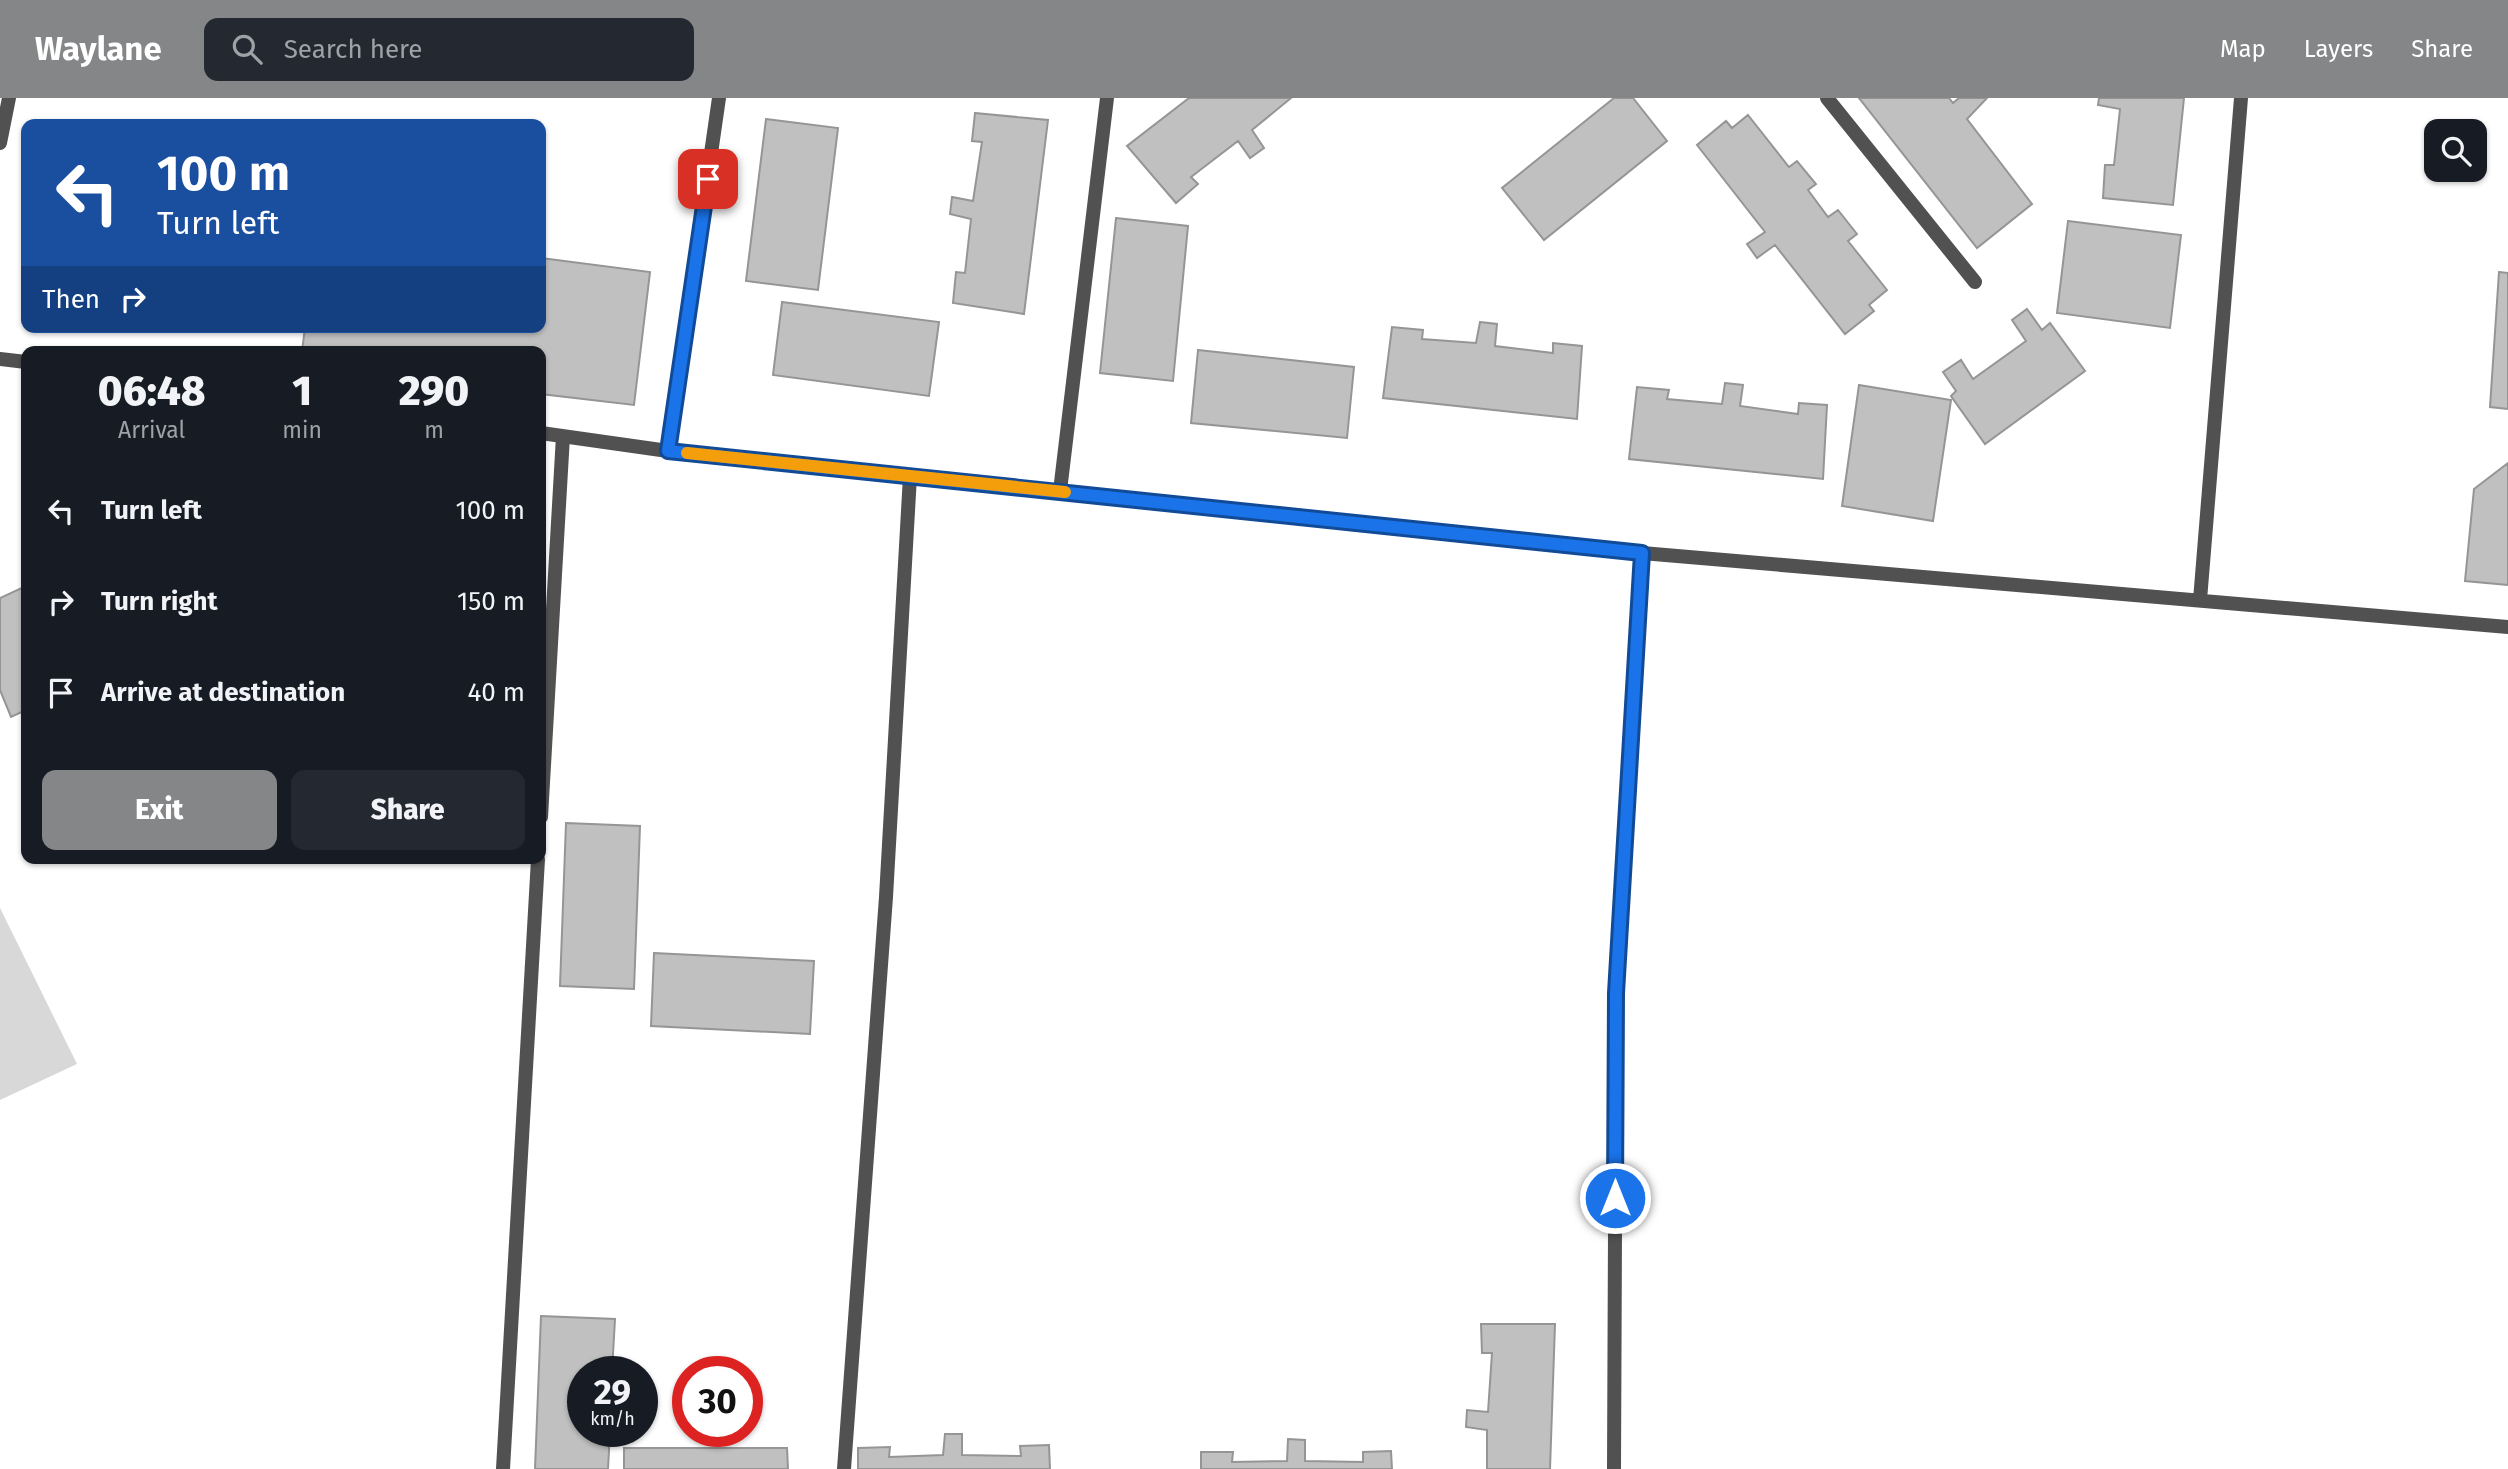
<!DOCTYPE html>
<html lang="en">
<head>
<meta charset="utf-8">
<style>
	body { margin:0; font-family:"Fira Sans",sans-serif; background:#242831; color:#f1f3f6; height:100vh; display:flex; flex-direction:column; font-size:26px; white-space:nowrap }
	* { box-sizing:border-box; margin:0 }
	p { font-size:23px; color:#9ea1a6 }
	.icon { flex:none; width:38px; height:38px; fill:none; stroke:currentColor; stroke-width:2; stroke-linecap:round; stroke-linejoin:round }
	.map { position:relative; flex:1; overflow:hidden }
	.side { position:absolute; left:21px; top:248px; width:525px; height:518px; display:flex; flex-direction:column; background:#171b24; border-radius:14px; box-shadow:0 2px 5px #0004 }
	.side>* { flex:none }
	.guide { position:absolute; left:21px; top:21px; width:525px; height:214px; border-radius:14px; box-shadow:0 2px 5px #0004; background:#1a4fa0; color:#fff; overflow:hidden }
	.buttons { position:absolute; left:2424px; top:21px; display:grid; gap:14px }
	.buttons a { display:grid; place-items:center; width:63px; height:63px; border-radius:14px; background:#171b24; box-shadow:0 2px 5px #0004; font-size:35px }
	.speed { position:absolute; left:567px; top:1258px; display:flex; gap:14px; font-size:35px; font-weight:700; text-align:center }
	.speed>* { display:grid; place-content:center; width:91px; height:91px; border-radius:50%; background:#171b24; box-shadow:0 2px 5px #0004; line-height:1 }
	.speed small { font-size:18px; font-weight:400 }
	.speed .limit { border:10px solid #d22; background:#fff; color:#111 }
	.pin { position:absolute; display:grid; place-items:center; width:60px; height:60px; color:#fff; margin:-30px; border-radius:14px; box-shadow:0 4px 10px #0006 }
	.me { position:absolute; width:77px; margin:-38px; rotate:0deg; stroke-linejoin:round; filter:drop-shadow(0 0 5px #0008) }
	.turn { display:flex; align-items:center; gap:24px; height:147px; padding:0 21px; font-size:32px }
	.turn .icon { width:91px; height:91px; stroke-width:2.5 }
	.turn b { display:block; font-size:49px; line-height:60px }
	.then { display:flex; align-items:center; height:66px; padding:0 21px; background:#0003; gap:14px; font-size:26px }
	.eta { display:flex; justify-content:space-evenly; align-items:center; height:119px; text-align:center }
	.eta b { font-size:42px; font-weight:800; line-height:49px }
	.action { display:flex; gap:14px; margin-top:auto; padding:14px 21px }
	.action a { flex:1; height:80px; border-radius:14px; background:#858687; color:#fff; font-size:28px; font-weight:800; line-height:80px; text-align:center }
	.action a+a { background:#242831; color:#f1f3f6 }
	ul { padding:0; list-style:none }
	li { display:flex; align-items:center; gap:21px; height:91px; padding:0 21px }
	li div { flex:1 }
	li b { display:block; font-size:26px }
	li em { font-style:normal }
	header { display:flex; align-items:center; gap:42px; box-sizing:border-box; height:98px; padding:0 35px; background:#858687; color:#fff }
	header strong { font-size:33px }
	nav { display:flex; gap:38px; margin-inline-start:auto; font-size:24px }
	.search { width:490px; height:63px; background:#242831; display:flex; align-items:center; gap:18px; box-sizing:border-box; padding:0 24px; border-radius:14px; color:#9ea1a6; font-size:26px }
	.map>svg:first-child { display:block }
</style>
</head>
<body>
<header>
<strong>Waylane</strong>
<div class="search"><svg class="icon" aria-label="search" viewBox="0 0 24 24"><circle cx="10" cy="10" r="6"/><path d="M15 15l6 6"/></svg>Search here</div>
<nav><a>Map</a><a>Layers</a><a>Share</a></nav>
</header>
<div class="map">
<svg width="2508" height="1371" viewBox="0 0 2508 1371">
	<rect width="100%" height="100%" fill="#fff"/>
	<path fill="#d8d8d8" d="M0,810L77,966L0,1002Z"/>
	<path fill="#c0c0c0" stroke="#959595" stroke-width="2" d="M1189,0H1291L1252,32L1264,50L1250,60L1238,43L1191,79L1198,86L1176,105L1127,48Z
		M1614,0H1633L1667,43L1544,142L1502,90Z
		M1859,0H1949L1953,5L1959,0H1987L1967,21L2032,106L1977,150Z
		M2099,0H2184L2173,107L2103,100L2105,67H2114L2120,11L2098,7Z
		M975,15L1048,22L1024,216L953,205L956,174L965,175L971,121L950,116L952,99L973,103L982,44L972,43Z
		M1748,17L1789,69L1797,63L1816,86L1808,92L1828,119L1838,112L1857,136L1848,143L1887,192L1869,207L1874,213L1845,236L1775,147L1757,160L1747,146L1765,134L1697,47L1726,23L1732,30Z
		M766,21L838,30L818,192L746,183Z
		M1116,120L1188,128L1173,283L1100,275Z
		M2068,123L2181,137L2170,230L2057,215Z
		M541,160L650,174L634,307L541,296V254H302L305,229H541Z
		M2499,174L2508,175V311L2490,309Z
		M782,204L939,224L929,298L773,277Z
		M2027,211L2042,232L2050,225L2085,273L1985,346L1951,298L1956,293L1943,274L1961,262L1973,281L2026,243L2012,222Z
		M1480,224L1497,226L1495,248L1553,255V245L1582,248L1577,321L1383,300L1392,229L1423,232L1422,241L1476,245Z
		M1198,252L1354,269L1347,340L1191,325Z
		M1725,285L1743,287L1740,308L1798,316L1799,305L1827,307L1823,381L1629,361L1637,289L1669,292L1667,301L1722,306Z
		M1859,287L1951,302L1933,423L1842,408Z
		M2508,365V487L2465,483L2474,391Z
		M26,488V612L11,619L0,592V500Z
		M566,725L640,728L634,891L560,888Z
		M654,855L814,863L810,936L651,928Z
		M541,1218L615,1221L612,1274H583V1334H610L608,1371H535Z
		M1481,1226H1555L1550,1371H1487V1332L1466,1329L1467,1312L1488,1314L1492,1255H1482Z
		M945,1336H962V1357L1021,1358L1020,1348L1049,1347L1050,1371H858V1350L890,1349L889,1359L943,1357Z
		M1288,1341L1305,1342V1363L1363,1364V1354L1391,1353L1392,1371H1201V1354H1233L1232,1364L1287,1363Z
		M624,1350H787L788,1371H624Z"/>
	<g fill="none" stroke-linecap="round" stroke-linejoin="round">
		<path stroke="#515151" stroke-width="14" d="M1827,0L1975,184
			M0,45L9,0
			M0,261L26,264
			M541,335L668,353L1642,455L2508,529
			M668,353L719,0
			M1060,393L1107,0
			M2200,502L2241,0
			M541,719L563,338
			M503,1371L538,761
			M844,1371L886,799L910,378
			M1614,1371L1616,895L1642,455"/>
	</g>
	<g fill="none" stroke-linecap="round" stroke-linejoin="round">
		<defs>
			<path id="route" d="M708,81L668,353L1642,455L1616,895L1615,1100"/>
		</defs>
		<use href="#route" stroke="#114b97" stroke-width="18"/>
		<use href="#route" stroke="#1a73e8" stroke-width="12"/>
		<path stroke="#f59e0b" stroke-width="12" d="M687,355L1065,394"/>
	</g>
</svg>
<div class="buttons">
<a><svg class="icon" aria-label="search" viewBox="0 0 24 24"><circle cx="10" cy="10" r="6"/><path d="M15 15l6 6"/></svg></a>
</div>
<div class="speed"><div>29<small>km/h</small></div><div class="limit">30</div></div>
<div class="pin" style="left:708px;top:81px;background:#d93025"><svg class="icon" aria-label="arrive" viewBox="0 0 24 24"><path d="M6 21V4h12l-3 4 3 4H6"/></svg></div>
<svg class="me" style="left:1615px;top:1100px" viewBox="-20 -20 40 40"><circle r="17" fill="#1a73e8" stroke="#fff" stroke-width="3"/><path d="M0-11L8 9 0 5-8 9z" fill="#fff"/></svg>
<div class="guide">
<div class="turn"><svg class="icon" aria-label="left" viewBox="0 0 24 24"><path d="M17 20v-9H6M10 6l-5 5 5 5"/></svg><div><b>100 m</b>Turn left</div></div>
<div class="then">Then<svg class="icon" aria-label="right" viewBox="0 0 24 24"><path d="M7 20v-9h11M14 6l5 5-5 5"/></svg></div>
</div>
<section class="side">
<div class="eta">
<div><b>06:48</b><p>Arrival</p></div>
<div><b>1</b><p>min</p></div>
<div><b>290</b><p>m</p></div>
</div>
<ul>
<li><svg class="icon" aria-label="left" viewBox="0 0 24 24"><path d="M17 20v-9H6M10 6l-5 5 5 5"/></svg><div><b>Turn left</b></div><em>100 m</em></li>
<li><svg class="icon" aria-label="right" viewBox="0 0 24 24"><path d="M7 20v-9h11M14 6l5 5-5 5"/></svg><div><b>Turn right</b></div><em>150 m</em></li>
<li><svg class="icon" aria-label="arrive" viewBox="0 0 24 24"><path d="M6 21V4h12l-3 4 3 4H6"/></svg><div><b>Arrive at destination</b></div><em>40 m</em></li>
</ul>
<div class="action"><a>Exit</a><a>Share</a></div>
</section>
</div>
</body>
</html>
